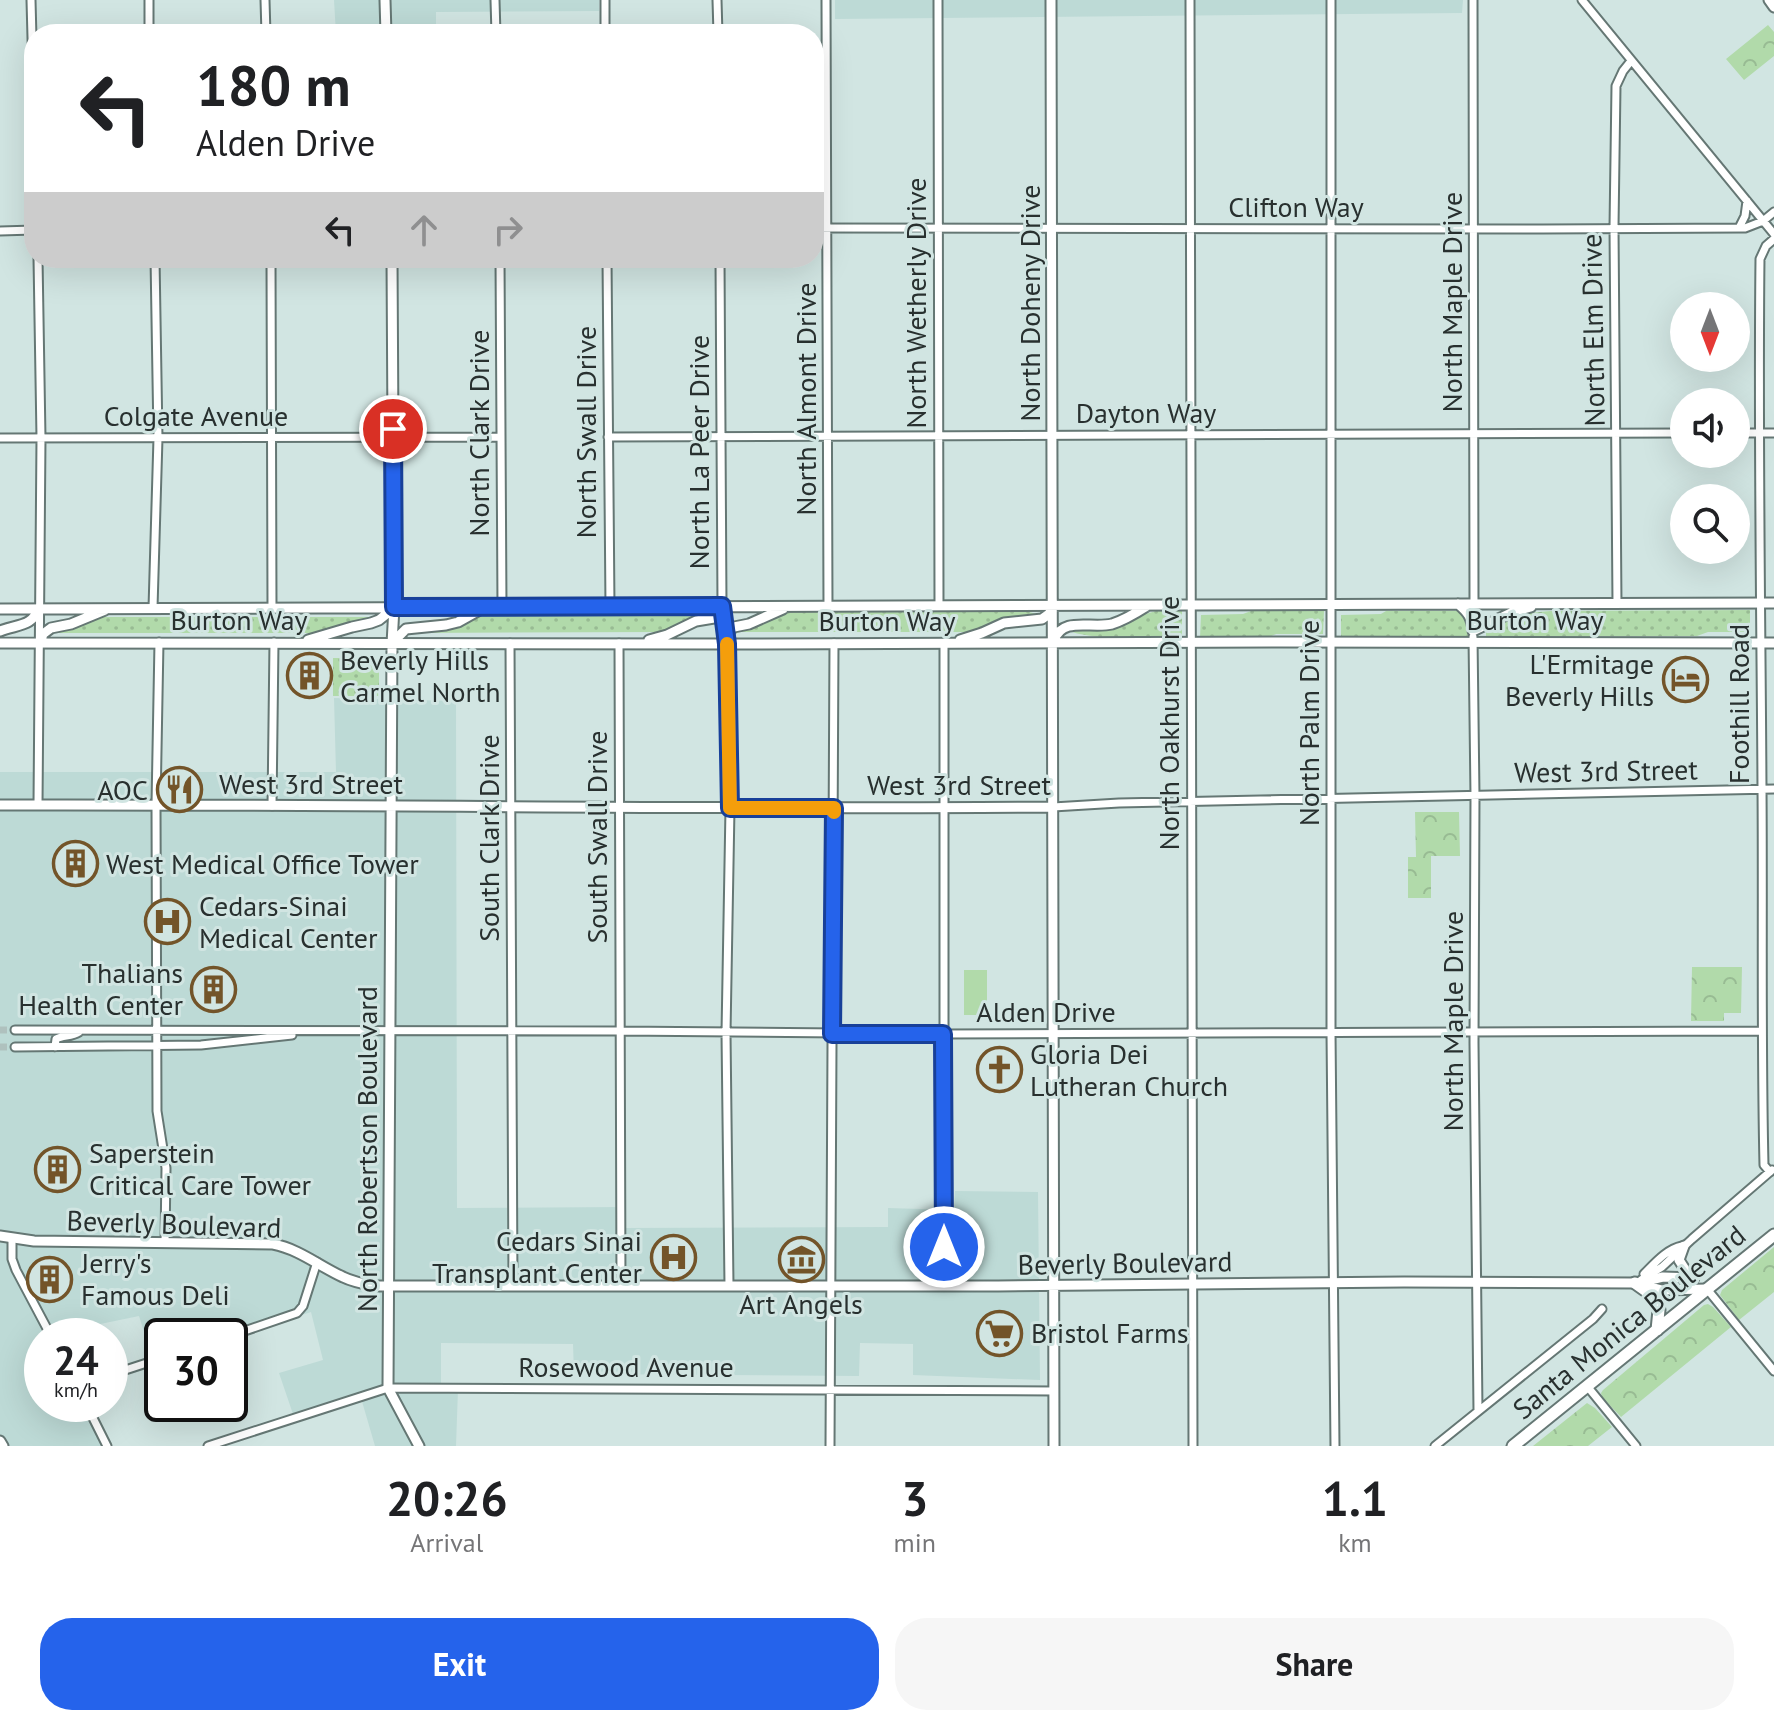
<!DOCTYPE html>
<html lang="en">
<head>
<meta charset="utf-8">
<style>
	body { margin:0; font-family:"PT Sans",sans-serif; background:#f6f6f6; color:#202124; height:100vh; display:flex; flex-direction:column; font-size:30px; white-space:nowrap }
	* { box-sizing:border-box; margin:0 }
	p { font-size:26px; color:#757577 }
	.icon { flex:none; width:44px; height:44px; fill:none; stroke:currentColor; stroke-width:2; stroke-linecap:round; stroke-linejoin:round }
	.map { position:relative; height:1446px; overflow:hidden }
	.side { display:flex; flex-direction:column; background:#fff; flex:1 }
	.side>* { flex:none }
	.guide { position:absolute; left:24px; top:24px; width:800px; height:244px; border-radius:32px; box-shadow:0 8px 32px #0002; background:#fff; color:#202124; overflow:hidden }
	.needle { width:52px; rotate:180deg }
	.buttons { position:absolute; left:1670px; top:292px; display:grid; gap:16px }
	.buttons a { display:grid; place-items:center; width:80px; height:80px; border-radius:50%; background:#fff; box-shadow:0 8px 32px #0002; font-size:40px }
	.speed { position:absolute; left:24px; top:1318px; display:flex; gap:16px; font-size:40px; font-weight:700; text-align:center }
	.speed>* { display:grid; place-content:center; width:104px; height:104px; border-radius:50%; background:#fff; box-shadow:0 8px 32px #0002; line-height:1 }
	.speed small { font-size:20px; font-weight:400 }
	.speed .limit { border:4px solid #111; border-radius:12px; background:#fff; color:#111 }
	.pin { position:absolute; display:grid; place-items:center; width:68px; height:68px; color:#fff; margin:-34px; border:4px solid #fff; border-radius:50%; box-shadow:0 2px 8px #0007 }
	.me { position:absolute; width:88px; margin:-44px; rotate:0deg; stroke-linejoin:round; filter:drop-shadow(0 0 6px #0008) }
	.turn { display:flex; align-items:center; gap:28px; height:168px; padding:0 40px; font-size:36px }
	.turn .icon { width:104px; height:104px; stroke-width:2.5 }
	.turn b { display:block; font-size:56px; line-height:68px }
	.lanes { display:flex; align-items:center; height:76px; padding:0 40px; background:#0003; justify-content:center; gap:40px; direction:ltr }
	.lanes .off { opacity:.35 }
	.eta { display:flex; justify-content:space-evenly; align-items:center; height:136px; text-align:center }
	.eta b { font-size:48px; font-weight:700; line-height:56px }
	.button { display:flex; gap:16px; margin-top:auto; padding:16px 40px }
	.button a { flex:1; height:92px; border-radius:32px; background:#2563eb; color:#fff; font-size:32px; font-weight:700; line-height:92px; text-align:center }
	.button a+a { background:#f6f6f6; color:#202124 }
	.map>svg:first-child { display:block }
</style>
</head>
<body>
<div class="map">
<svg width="1774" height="1446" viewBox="0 0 1774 1446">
	<defs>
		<pattern id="grass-dots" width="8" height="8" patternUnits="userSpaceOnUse" patternTransform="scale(2)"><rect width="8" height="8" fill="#b1daaa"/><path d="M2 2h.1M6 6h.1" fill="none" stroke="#98bb93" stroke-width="1.8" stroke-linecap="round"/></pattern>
		<pattern id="park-crowns" width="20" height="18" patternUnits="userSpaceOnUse" patternTransform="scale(2)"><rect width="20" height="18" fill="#b1daaa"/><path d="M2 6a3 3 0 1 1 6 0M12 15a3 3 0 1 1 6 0" fill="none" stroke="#98bb93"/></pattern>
	</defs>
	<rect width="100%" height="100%" fill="#d1e5e2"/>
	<path fill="#bddad6" d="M334,0H599V11L436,12V34H336Z
		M835,0H1463L1462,13L835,19Z
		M334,698L456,701L457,1208L624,1207L623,1228L888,1227V1208L954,1210L955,1191L1038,1192L1040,1380L913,1375V1344L860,1343L859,1376L574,1374L573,1344L441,1343V1389H458L456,1446H375L361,1398L294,1417L279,1373L323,1360L311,1312L230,1338V1336H162V1360L154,1363L139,1316L42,1336V1404H83L104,1446H0V772H336Z"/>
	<path fill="url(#grass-dots)" d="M1750,610V632H1708L1697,636L1486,637V629L1518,614L1550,611Z
		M713,611V614L659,632L412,633L483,616H522L538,612Z
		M792,611H1025L1037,614V616L1011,618L976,632H735V629Z
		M1156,611H1182V638C1157,638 1088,641 1068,630V628L1135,617Z
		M1251,611H1324L1323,634H1276L1266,638H1200L1201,615L1243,614Z
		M1386,611H1459C1468,617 1468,627 1468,637L1341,638V615L1381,614Z
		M98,617H369L376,619L311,633H50V631Z
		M333,658H379V696H333Z"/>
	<path fill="url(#park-crowns)" d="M1768,25L1774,32V56L1744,80L1726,59Z
		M1415,812H1459L1460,856H1431V898H1408V857H1416Z
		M1692,967H1742L1741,1013H1724V1021H1691Z
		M1774,1247V1292L1739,1320L1720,1295L1722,1290Z
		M1708,1304L1713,1307L1731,1327L1621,1417L1602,1397L1601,1393L1603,1390L1704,1305Z
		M1587,1403L1595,1408L1612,1427L1588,1446H1533Z"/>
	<path fill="#b1daaa" d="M964,970H987V1015H964Z"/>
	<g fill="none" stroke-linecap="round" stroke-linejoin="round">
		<path stroke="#afc1be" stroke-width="7" stroke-dasharray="7 3.5" stroke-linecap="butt" d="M0,1030H15
			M0,1047H15"/>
		<defs>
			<path id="street" d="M31,0L34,114
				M149,0V34
				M265,0L266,34
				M495,0L496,34
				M605,0V34
				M717,0L718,34
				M826,0L828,606
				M938,0L939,606
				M1190,0L1193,1446
				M1331,0V1032L1335,1446
				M1473,0L1474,604
				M1582,0L1774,234
				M814,228L1543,229L1745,228L1763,221L1774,212
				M1739,228L1745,216L1747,201
				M0,231L34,230
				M271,258L272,608
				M500,258L502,607
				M607,258L610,607
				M720,258L722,606L727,644L730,808L726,1033L729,1286
				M1736,433H1774
				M608,437L1684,433
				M0,438L500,437
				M1617,604L1614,227L1616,86L1623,71L1631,61
				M153,608L158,438L155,258
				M1473,637L1475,796L1474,1043L1478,1411
				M159,642L156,805L157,1111L166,1168L165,1243
				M510,643L513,1286
				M619,643L621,1286
				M944,643V1286
				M38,805L41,438L38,258
				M272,806L274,642
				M1053,807L1119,803L1774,789
				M15,1030L620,1031L943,1034L1761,1031
				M15,1047L201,1045L292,1035
				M55,1047L56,1039C63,1035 71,1037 79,1032
				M1770,1172L1764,1165C1761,1039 1763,914 1762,788C1761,612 1758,436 1760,259L1766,246L1774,239
				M12,1239V1259L16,1270L51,1336
				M1644,1274C1655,1263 1667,1249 1682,1246
				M1641,1280L1662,1267L1692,1239L1772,1170
				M1707,1289L1774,1371
				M230,1336L297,1313L303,1306L317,1262
				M110,1375L162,1358
				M1587,1386L1636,1446
				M86,1404L107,1446
				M208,1446L388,1388L1054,1391
				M830,1446L834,643
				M1435,1446L1593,1319L1602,1309"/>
			<path id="secondary" d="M385,0L386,34
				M1051,0L1054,1446
				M1769,0L1774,7
				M392,258L394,607L392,644L388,1388L419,1446
				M1458,604C1468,612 1472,618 1473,631L1515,611L1531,607
				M0,609L1774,603
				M0,631C18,624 32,627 39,608
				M308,640L352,627L371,623L379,620L394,608
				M649,640L667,635L696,621L714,618L718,615L722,606
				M960,640L982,633L1004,623L1042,619L1049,614L1052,608
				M1054,640C1063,616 1091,629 1112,624C1125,620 1136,613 1147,606
				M0,643L735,644L1282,642L1774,643
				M40,643L43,634L51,628L71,624L105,610
				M392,643L406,629L446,625L458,622L483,608
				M727,644L730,630L734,627L749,624L783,609
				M0,805C351,804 702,810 1053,807
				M0,1236L34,1241L273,1244C299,1249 319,1266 343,1277C353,1282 364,1284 375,1286H998L1404,1282L1635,1283L1662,1290L1707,1289
				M1684,1246L1679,1260L1686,1271L1693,1277
				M1638,1283L1663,1277L1694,1278
				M0,1441L3,1446"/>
			<path id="primary" d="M1635,1283L1656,1298L1659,1310L1657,1330
				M1513,1446L1774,1235"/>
		</defs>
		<use href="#street" stroke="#657774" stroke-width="11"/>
		<use href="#secondary" stroke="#657774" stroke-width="13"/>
		<use href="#primary" stroke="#657774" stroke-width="15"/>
		<use href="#street" stroke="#fff" stroke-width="7"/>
		<use href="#secondary" stroke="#fff" stroke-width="9"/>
		<use href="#primary" stroke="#fff" stroke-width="11"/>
	</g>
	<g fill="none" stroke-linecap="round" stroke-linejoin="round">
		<defs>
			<path id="route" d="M393,429L394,607L722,606L727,644L730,808H834L832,1034H943L944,1247"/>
		</defs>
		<use href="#route" stroke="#184099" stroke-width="20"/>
		<use href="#route" stroke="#2563eb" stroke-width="14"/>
		<path stroke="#f59e0b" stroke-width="14" d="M727,644L730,808H834V812"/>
	</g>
	<defs>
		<symbol id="building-ring" viewBox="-11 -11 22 22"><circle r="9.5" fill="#d1e5e2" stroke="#735429" stroke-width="1.5"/><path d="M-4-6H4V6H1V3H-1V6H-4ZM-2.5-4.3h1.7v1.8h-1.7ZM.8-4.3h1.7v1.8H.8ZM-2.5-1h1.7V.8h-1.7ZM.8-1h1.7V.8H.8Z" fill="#735429"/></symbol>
		<symbol id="hotel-ring" viewBox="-11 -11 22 22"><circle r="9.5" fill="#d1e5e2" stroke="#735429" stroke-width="1.5"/><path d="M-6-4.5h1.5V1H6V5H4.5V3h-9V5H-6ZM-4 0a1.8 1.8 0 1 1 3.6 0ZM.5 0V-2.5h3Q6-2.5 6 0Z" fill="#735429"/></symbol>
		<symbol id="restaurant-ring" viewBox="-11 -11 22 22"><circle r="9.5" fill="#d1e5e2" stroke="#735429" stroke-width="1.5"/><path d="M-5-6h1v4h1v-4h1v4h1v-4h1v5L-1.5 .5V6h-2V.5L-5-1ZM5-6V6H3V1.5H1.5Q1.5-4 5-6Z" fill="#735429"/></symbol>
		<symbol id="hospital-ring" viewBox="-11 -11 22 22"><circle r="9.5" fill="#d1e5e2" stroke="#735429" stroke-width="1.5"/><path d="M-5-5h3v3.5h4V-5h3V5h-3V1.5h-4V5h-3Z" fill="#735429"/></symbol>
		<symbol id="church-ring" viewBox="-11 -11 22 22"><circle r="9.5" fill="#d1e5e2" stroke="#735429" stroke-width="1.5"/><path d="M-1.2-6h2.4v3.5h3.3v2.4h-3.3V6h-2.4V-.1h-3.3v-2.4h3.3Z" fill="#735429"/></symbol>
		<symbol id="museum-ring" viewBox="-11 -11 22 22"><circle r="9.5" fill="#d1e5e2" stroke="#735429" stroke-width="1.5"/><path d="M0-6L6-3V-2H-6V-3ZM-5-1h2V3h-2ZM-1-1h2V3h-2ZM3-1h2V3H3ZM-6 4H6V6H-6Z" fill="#735429"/></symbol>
		<symbol id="supermarket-ring" viewBox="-11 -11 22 22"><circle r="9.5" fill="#d1e5e2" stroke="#735429" stroke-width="1.5"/><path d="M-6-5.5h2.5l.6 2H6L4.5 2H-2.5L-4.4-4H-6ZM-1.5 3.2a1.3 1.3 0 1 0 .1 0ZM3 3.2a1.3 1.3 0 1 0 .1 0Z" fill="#735429"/></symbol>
	</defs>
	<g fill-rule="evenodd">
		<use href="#building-ring" x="284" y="650" width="51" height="51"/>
		<use href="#hotel-ring" x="1660" y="654" width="51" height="51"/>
		<use href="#restaurant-ring" x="154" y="764" width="51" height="51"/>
		<use href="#building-ring" x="50" y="838" width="51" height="51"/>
		<use href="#hospital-ring" x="142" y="896" width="51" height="51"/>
		<use href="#building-ring" x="188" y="964" width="51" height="51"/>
		<use href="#church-ring" x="974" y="1044" width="51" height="51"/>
		<use href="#building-ring" x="32" y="1144" width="51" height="51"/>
		<use href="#hospital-ring" x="648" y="1232" width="51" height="51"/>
		<use href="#museum-ring" x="776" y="1234" width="51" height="51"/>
		<use href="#building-ring" x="24" y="1254" width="51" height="51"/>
		<use href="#supermarket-ring" x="974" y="1308" width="51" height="51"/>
	</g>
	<g text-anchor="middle" stroke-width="6" stroke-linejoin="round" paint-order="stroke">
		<g font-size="28" fill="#28302f" stroke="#d1e5e2">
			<text x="1296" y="217">Clifton Way</text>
			<text transform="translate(1452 302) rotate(-90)" y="10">North Maple Drive</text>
			<text transform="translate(916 303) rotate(-90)" y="10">North Wetherly Drive</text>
			<text transform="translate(1030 303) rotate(-90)" y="10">North Doheny Drive</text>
			<text transform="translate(1593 330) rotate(-91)" y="10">North Elm Drive</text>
			<text transform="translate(806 399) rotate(-90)" y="10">North Almont Drive</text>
			<text x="1146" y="423">Dayton Way</text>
			<text x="196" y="426">Colgate Avenue</text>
			<text transform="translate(586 432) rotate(-90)" y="10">North Swall Drive</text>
			<text transform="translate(479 433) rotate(-90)" y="10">North Clark Drive</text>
			<text transform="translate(699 452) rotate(-90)" y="10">North La Peer Drive</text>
			<text x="239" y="630">Burton Way</text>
			<text x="1535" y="630">Burton Way</text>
			<text x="887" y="631">Burton Way</text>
			<text transform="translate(1739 704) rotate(-90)" y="10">Foothill Road</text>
			<text transform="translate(1169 723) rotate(-90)" y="10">North Oakhurst Drive</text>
			<text transform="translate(1309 723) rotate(-90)" y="10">North Palm Drive</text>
			<text transform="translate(1606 771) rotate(-1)" y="10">West 3rd Street</text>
			<text x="311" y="794">West 3rd Street</text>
			<text x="959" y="795">West 3rd Street</text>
			<text transform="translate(597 837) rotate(-90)" y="10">South Swall Drive</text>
			<text transform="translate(489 838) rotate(-90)" y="10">South Clark Drive</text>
			<text x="1046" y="1022">Alden Drive</text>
			<text transform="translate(1453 1021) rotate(-90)" y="10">North Maple Drive</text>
			<text transform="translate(367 1149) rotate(-90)" y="10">North Robertson Boulevard</text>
			<text transform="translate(174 1224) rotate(2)" y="10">Beverly Boulevard</text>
			<text transform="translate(1125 1263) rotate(-1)" y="10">Beverly Boulevard</text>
			<text transform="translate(1629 1322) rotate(-39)" y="10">Santa Monica Boulevard</text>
			<text x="626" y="1377">Rosewood Avenue</text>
		</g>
		<g font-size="28" fill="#28302f" stroke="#d1e5e2" text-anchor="start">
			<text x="340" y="670">Beverly Hills<tspan x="340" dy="32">Carmel North</tspan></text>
			<text x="1654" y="674" text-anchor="end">L'Ermitage<tspan x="1654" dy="32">Beverly Hills</tspan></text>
			<text x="148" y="800" text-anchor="end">AOC</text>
			<text x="106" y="874">West Medical Office Tower</text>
			<text x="199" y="916">Cedars-Sinai<tspan x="199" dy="32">Medical Center</tspan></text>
			<text x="183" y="983" text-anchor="end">Thalians<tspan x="183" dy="32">Health Center</tspan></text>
			<text x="1030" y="1064">Gloria Dei<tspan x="1030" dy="32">Lutheran Church</tspan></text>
			<text x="89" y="1163">Saperstein<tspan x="89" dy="32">Critical Care Tower</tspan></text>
			<text x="642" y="1251" text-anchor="end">Cedars Sinai<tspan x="642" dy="32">Transplant Center</tspan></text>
			<text x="81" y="1273">Jerry's<tspan x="81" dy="32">Famous Deli</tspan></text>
			<text x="801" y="1314" text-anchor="middle">Art Angels</text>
			<text x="1031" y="1343">Bristol Farms</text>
		</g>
	</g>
</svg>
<div class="buttons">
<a><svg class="needle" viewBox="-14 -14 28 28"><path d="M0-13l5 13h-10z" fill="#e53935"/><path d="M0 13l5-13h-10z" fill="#757577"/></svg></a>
<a><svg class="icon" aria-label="sound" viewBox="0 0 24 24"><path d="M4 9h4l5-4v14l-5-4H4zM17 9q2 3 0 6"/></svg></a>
<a><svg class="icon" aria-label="search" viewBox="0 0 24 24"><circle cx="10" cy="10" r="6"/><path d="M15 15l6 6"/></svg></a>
</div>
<div class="speed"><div>24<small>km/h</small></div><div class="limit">30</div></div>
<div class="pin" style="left:393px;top:429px;background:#d93025"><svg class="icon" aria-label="arrive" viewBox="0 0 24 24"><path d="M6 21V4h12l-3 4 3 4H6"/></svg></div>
<svg class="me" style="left:944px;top:1247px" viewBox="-20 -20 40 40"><circle r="17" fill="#2563eb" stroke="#fff" stroke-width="3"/><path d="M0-11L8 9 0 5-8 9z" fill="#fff"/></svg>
<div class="guide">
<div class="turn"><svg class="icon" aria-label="left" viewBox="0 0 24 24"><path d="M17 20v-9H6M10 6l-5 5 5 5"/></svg><div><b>180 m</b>Alden Drive</div></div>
<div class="lanes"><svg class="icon" aria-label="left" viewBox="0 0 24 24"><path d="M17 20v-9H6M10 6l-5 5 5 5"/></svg><svg class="icon off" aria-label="ahead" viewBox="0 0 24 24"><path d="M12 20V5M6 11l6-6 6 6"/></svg><svg class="icon off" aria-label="right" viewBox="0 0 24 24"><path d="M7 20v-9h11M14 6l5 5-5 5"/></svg></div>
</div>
</div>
<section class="side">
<div class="eta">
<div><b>20:26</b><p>Arrival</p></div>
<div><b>3</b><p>min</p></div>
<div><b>1.1</b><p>km</p></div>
</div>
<div class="button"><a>Exit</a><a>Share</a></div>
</section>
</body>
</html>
